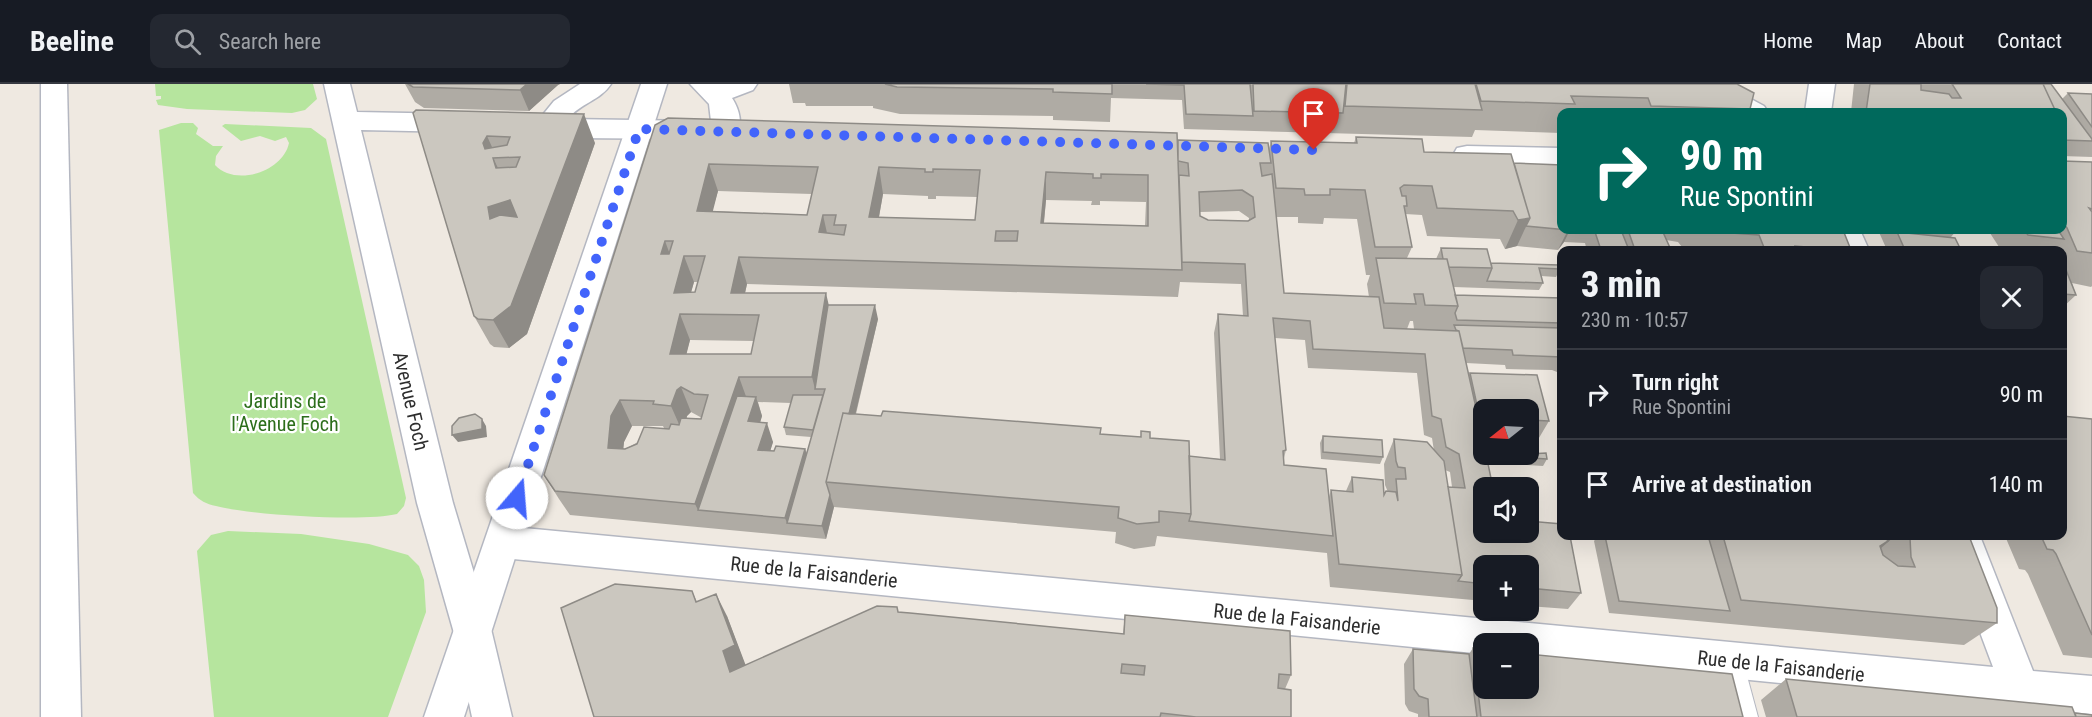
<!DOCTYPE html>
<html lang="en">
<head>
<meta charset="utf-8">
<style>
	body { margin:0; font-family:"Roboto Condensed",sans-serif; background:#242831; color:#f1f3f6; height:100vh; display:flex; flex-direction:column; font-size:22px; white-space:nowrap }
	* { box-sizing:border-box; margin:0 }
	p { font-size:20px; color:#9ea1a6 }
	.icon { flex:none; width:33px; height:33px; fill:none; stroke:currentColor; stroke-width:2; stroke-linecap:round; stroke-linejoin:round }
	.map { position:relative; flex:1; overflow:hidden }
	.panel { position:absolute; left:1557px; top:162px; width:510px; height:294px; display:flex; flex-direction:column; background:#171b24; border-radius:12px; box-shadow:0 6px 24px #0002 }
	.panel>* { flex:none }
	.banner { position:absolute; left:1557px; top:24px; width:510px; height:126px; border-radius:12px; box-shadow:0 6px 24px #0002; background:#00695c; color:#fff; overflow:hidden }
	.needle { width:39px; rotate:252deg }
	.tools { position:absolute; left:1473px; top:315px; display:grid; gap:12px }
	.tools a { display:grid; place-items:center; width:66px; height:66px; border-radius:12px; background:#171b24; box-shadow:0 6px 24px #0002; font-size:30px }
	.pin { position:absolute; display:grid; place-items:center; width:51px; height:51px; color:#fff; margin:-62px -26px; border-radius:50% 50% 50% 0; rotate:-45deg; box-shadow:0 0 6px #0007 }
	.pin .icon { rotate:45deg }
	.me { position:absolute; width:66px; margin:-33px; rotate:18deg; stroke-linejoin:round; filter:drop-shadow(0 0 4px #0008) }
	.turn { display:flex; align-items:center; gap:21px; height:126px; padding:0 24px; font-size:27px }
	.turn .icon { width:78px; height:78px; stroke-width:2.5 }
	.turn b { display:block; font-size:42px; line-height:51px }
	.round { display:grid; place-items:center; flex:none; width:63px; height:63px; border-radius:12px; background:#242831 }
	.overview { display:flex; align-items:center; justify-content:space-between; height:102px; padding:0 24px }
	h1 { font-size:36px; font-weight:800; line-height:45px }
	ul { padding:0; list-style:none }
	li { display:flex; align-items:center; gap:18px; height:90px; padding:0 24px; border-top:2px solid #363941 }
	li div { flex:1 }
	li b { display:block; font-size:22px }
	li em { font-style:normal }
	header { display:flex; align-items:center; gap:36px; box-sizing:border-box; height:84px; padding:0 30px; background:#171b24; border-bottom:2px solid #363941 }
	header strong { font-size:28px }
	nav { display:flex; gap:33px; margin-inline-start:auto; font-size:21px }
	.search { width:420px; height:54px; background:#242831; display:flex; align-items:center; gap:15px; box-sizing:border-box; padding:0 21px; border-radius:12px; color:#9ea1a6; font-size:22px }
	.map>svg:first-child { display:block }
</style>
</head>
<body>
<header>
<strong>Beeline</strong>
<div class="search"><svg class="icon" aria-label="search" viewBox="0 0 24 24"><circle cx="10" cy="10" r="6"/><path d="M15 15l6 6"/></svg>Search here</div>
<nav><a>Home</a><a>Map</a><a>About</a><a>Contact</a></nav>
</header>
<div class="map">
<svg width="2092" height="633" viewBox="0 0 2092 633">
	<rect width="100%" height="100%" fill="#efe9e1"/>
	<path fill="#b6e59e" d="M155,0H313L317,15L305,26L292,29L187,25L158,21L156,16L161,15V12H156Z
		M181,39H193L198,44L196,50L213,62H223L216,72L215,81C235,103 283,88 289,59L286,53L275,57L260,52L241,57L222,42L225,40L311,44L326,55L406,414L404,422L397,430C365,438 249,431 216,422C206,420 200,417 193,409L159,46Z
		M228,447L301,450L369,460L408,471L419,482L424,496L426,528L388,633H214L197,467L211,451Z"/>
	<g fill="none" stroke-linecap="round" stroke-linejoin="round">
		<defs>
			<path id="service" d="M1732,566L1740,569L1743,577L1758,633H1734L1721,577L1724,569Z"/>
			<path id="minor" d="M324,0H350L357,28L459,30L469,33L473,39L469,45L459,48L361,46L453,419L492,549L512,633H472L454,549L417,419Z
				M580,0H611C601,16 579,20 568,35L699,37L709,40L712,46L709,20L690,0H757L753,6L732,14C740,26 743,41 736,53L726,56L716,53L712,46L709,52L699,55L572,54L534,47L530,41L534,35L541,33L554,17Z
				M1689,0H1723L1764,22L1768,28H1735L1693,6Z
				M1809,0H1835L1831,28H1805Z
				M1467,62L1562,64V82L1467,80L1457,78L1453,71L1457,64Z
				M1832,146H1860L1869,166H1839Z
				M503,442L1993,583L1944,452H1980L2033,587L2092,592V630L1528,574V560H1484V570L503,474L490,469L485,458L490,447Z"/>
			<path id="tertiary" d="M641,0H667L464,633H424Z"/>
			<path id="secondary" d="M41,0H67L81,633H41Z"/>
		</defs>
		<use href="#service" stroke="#b4b7c1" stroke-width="2"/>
		<use href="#minor" stroke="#b4b7c1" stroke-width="3"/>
		<use href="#tertiary" stroke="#b4b7c1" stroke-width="3"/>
		<use href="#secondary" stroke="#b4b7c1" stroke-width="3"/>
		<use href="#service" fill="#fff" fill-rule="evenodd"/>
		<use href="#minor" fill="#fff" fill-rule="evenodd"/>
		<use href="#tertiary" fill="#fff" fill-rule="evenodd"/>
		<use href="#secondary" fill="#fff" fill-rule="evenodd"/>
	</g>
	<path fill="#afaba4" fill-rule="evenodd" d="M405,0H560L558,1L529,27L424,24L415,18Z
		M789,0H1737L1750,25L1748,28H1562L1561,49L1475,46L1472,53L1184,45L1182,16L1111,14L1110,38L1053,36V32L900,30L873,24V22H806L805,19H793Z
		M1854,0H2051L2062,15L2068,9L2092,10V73L2062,72V28H1851Z
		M413,29L595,59L527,250L509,264L494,263L490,260L474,232Z
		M668,34L1178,56L1269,65L1271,57L1354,59L1356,53L1424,68L1514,79L1562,146H1843L1851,166H1715L1714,162L1682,163L1678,158L1666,156L1671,166H1585L1586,163L1585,159L1564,158L1558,166L1517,162L1505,165L1500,155L1427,152L1422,131L1405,130L1412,163L1407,174L1436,175L1441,164L1491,179L1560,185L1556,193L1541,192L1543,199L1539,206L1454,203L1455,211L1562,214V290L1552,286L1506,285L1505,281L1466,279L1469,291L1470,289L1549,337L1536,359L1528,358V326H1484V370L1514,373L1510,381L1488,380L1484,448L1581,509L1568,525L1528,522V482H1484V517L1330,503L1327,469L1186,455L1157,452L1155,462L1134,465L1115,459L1116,448L834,423L826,455L570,431L559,415L544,391ZM718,107L812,110L807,131L712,127ZM883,110L928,112V115H936V112L977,113L975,136L879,133ZM1046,116L1092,117L1091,121H1100V117L1146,118L1145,142L1044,139ZM1239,127L1249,134V137L1208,136L1200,132V128ZM1276,133H1298V139L1323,140L1324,134L1357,135L1366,191H1370L1367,200L1369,213L1284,209ZM694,198H698L695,208H691ZM1180,198L1241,200L1243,232L1218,230L1214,249L1220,375L1189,372L1150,354L856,330L878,235L828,221L745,209L747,200L1178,213ZM1410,237H1413L1414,245H1407ZM1275,254L1305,256L1308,284L1417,289L1424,351L1432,354L1434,367L1394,355L1384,380L1385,401L1388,408L1384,411L1352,393L1346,407L1331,406L1329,413L1284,381V374L1286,366ZM690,256L754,257L751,270H686ZM758,318L791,319L784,343L786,351L811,353L807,369L805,365L770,367L773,358L760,338L762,332ZM691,328L702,334L701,335L687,334V332ZM632,342H663L664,344L625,365H623L624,358ZM1445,386L1450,388L1452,403H1448Z
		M2062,77L2092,78V202L2091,203L2072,199L2076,211L2062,224V166H2001L1988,146H2062Z
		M1878,146H1957L1951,153L1960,164L1972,166H1887Z
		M2092,335V574L2063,571L2028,490L2025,486L2019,485L2005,452H2062Z
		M1323,352L1383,373L1380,380L1321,375L1320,359Z
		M1530,370L1547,375L1543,382L1527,381L1526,378Z
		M1598,452H1673L1694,454V452H1969L1997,539L1964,561L1609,529L1594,457Z
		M692,507L697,518L727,532L745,581L898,528L1123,550L1125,531L1291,591L1285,605L1291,633H594Z
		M1473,564L1743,633H1418V630L1409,627L1405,620L1404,580L1413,565L1469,570Z
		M1786,595L2075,629L2092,633H1766L1761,616Z"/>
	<path fill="#8e8b86" d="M527,0H560L558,1L529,27L520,6Z
		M584,30L595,59L527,250L509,264L493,236Z
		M487,52L497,74H493L507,102L485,65L483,59Z
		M709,80L718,107L706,154L697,127Z
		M879,83L883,110L874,160L869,133Z
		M1046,88V116L1041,166V139Z
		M510,116L524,144L490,135L488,123Z
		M823,131L829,158L819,148Z
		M1530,134L1517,162L1505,165L1518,136Z
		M1568,146H1570L1564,158L1558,166Z
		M665,157L675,184L661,170Z
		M684,172L694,198L685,230L674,209Z
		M739,173L747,200L740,231L731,209Z
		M826,209L832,235L815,305L812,293Z
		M875,221L878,235L839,399L833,398Z
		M680,230L690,256L680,296L670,270Z
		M739,293L748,318L698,426L695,420Z
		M681,303L691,328L687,332L682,347L671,322L677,306Z
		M756,313L762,332L755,356L748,337Z
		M620,316L632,342L624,358L621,388L608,364L611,332Z
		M482,335L486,342L487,353L458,358L452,351Z
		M767,339L773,358L765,384L758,366Z
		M805,365L811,383L787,439L785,434Z
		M830,411L834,423L826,455L822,442Z
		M1884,452H1895L1873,471Z
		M716,510L727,532L746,582L730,588L723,567Z"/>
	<path fill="#cbc7bf" stroke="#8e8b86" stroke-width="1.5" fill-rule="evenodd" d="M408,0H527L520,6L413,3Z
		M885,0H1112V10L1053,8V5L897,3Z
		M1146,0H1250L1253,32L1186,30L1184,1Z
		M1253,0H1346L1343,29L1254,27Z
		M1347,0H1475L1482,26L1345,22Z
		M1476,0H1737L1754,9L1750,25L1651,22L1648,14L1571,12L1575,20L1481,17Z
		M1870,0H1921V6L1949,10L1952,14H1961L1952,0H2043L2056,28H1866Z
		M2043,0H2051L2092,55V57L2062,56L2063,43L2062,28H2056Z
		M2068,9L2092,10V43Z
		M416,26L584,30L511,222L493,236L478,235L474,232L413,29ZM487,52L510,53L507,61L485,65L483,59ZM520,73L516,83L496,84L493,74ZM510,116L517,133L500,131L490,135L488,123Z
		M668,34L1177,49L1182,186L739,173L731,209H826L812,293H739L695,420L555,407L544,391L655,41ZM709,80L818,83L807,131L697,127ZM879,83L925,85V88H933V85L980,86L975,136L869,133ZM1046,88L1093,90V94H1101V90L1148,91V142L1041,139ZM823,131H836L834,141H846L844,151L819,148ZM996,147H1018L1017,157H995ZM665,157H673L669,170H661ZM684,172H705L695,208L674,209ZM680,230L759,231L751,270H670ZM681,303L694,310L708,311L701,335L681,334L679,341L671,340L669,345L644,343L637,360L625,365L608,364L611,332L620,316L654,317L653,320L671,322L677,306Z
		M1356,53L1422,55L1424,68L1511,70L1530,134L1518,136L1513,127L1437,124L1432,102L1404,101L1400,104L1402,112H1406L1407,122H1404L1412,163H1375L1365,106L1330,105V111H1305L1304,105L1276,104L1271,57L1357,59Z
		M1178,56L1268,59L1271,79H1260L1262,92L1272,90L1284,209L1379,213L1384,244L1459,247L1484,360V370H1486L1493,404H1484V448H1528V437L1562,440V452H1570L1581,509L1528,504V482H1484V500L1458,497L1462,491L1448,403L1465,404L1459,370L1446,363L1441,335L1432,332L1425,270L1313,265L1310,237L1273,234L1286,366L1283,367L1284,381L1326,385L1333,452L1189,437L1191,430L1189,372L1225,376L1218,230L1248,232L1245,180L1182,178L1179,91L1189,92L1188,79L1178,77ZM1242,106L1253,113L1255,133L1248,137L1208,136L1200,132L1199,108Z
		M2062,77L2092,78V125L2089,124L2092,128V169L2077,167L2067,144L2062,138Z
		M1514,79L1562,81V146H1568L1526,142L1530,134Z
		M1598,146H1621L1629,166H1601L1595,148H1598Z
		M1628,146H1662L1671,166H1635Z
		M1731,146H1843L1851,166H1807L1806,163L1795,162L1796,166H1765L1759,151L1732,149Z
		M2024,146H2058L2064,155L2028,151Z
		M1897,148L1955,154L1960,164L1972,166H1905Z
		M1441,164L1487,165L1492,184L1449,183L1447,175H1443Z
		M1376,174L1447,175L1458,222L1425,221L1423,210H1414L1416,220L1384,219Z
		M1491,179L1559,181L1560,185L1539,184L1543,199L1487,197L1492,184Z
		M2062,186H2066L2076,211L2062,210Z
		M1455,211L1562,214V239L1457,236L1455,229L1458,222Z
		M828,221H875L849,330L843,329L826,398L830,411L822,442L787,439L825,305H815Z
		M1454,241L1562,244V273L1513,271L1512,266L1463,264L1459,247L1456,246Z
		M1470,289L1537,291L1549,337L1528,336V326H1484V335H1480Z
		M793,311H823L813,346L784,343Z
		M737,312L756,313L748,337L767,339L758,366L774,367L776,362L805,365L785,434L698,426Z
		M883,327L1101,344L1100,350L1141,353V347L1150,348V354L1189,357L1191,430L1159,427V438L1137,440L1118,434L1119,423L826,398L843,329L881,332Z
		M475,330L482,335V345L452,351V342L459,334Z
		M2062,332L2092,335V551L2056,470L2053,466L2047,465L2041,452H2062Z
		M1323,352L1382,356L1383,373L1323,368Z
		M1394,355L1427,358L1444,377L1462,491L1339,480L1331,406L1353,408L1352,393L1383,396L1384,411L1386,407L1396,408L1398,417L1396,395H1406L1405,384L1398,383L1396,377Z
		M1546,369L1547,375L1531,374L1530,370Z
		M1486,370H1513L1514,373L1486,372Z
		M1605,452H1673L1709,455L1730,527L1619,517Z
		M1723,452H1886H1884L1888,457L1880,462L1883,471L1898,482L1915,483L1911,473L1910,454L1907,452H1969L1997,524V539L1741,516Z
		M615,500L692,507L696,518L716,510L735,561L723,567L730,588L877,522L897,523L898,528L910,529L1124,550L1125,531L1290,547L1291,591L1279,590L1278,604L1291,606V633H1196L1161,629L1160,633H594L561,524ZM1122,580L1145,582L1144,591L1121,589Z
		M1473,564L1484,565V604H1528V570L1732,590L1743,633H1481Z
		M1413,565L1469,570L1477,633H1429L1428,615L1419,612L1414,605Z
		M1786,595L2072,623L2076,633H1797Z
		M2075,629L2092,631V633H2076Z"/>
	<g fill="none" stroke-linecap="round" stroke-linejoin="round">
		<path stroke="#4264fb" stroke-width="10" stroke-dasharray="0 18" d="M517,414L639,45L1314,66"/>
	</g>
	<g text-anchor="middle" stroke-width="4.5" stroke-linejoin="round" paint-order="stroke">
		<g font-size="20" fill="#2c6e1b" stroke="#fff">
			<text x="285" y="324">Jardins de<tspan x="285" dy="23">l'Avenue Foch</tspan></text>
		</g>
		<g font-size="20" fill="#2e2e2e" stroke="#fff">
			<text transform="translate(411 317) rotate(77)" y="7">Avenue Foch</text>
			<text transform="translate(814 488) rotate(6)" y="7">Rue de la Faisanderie</text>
			<text transform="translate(1297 535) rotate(6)" y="7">Rue de la Faisanderie</text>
			<text transform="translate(1781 582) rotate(6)" y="7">Rue de la Faisanderie</text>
		</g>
	</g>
</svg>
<div class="tools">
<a><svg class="needle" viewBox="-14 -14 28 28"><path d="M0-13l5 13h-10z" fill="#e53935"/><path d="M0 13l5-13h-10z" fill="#9ea1a6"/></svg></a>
<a><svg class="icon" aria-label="sound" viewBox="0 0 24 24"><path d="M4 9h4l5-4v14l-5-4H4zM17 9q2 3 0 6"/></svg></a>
<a>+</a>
<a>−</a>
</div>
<div class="pin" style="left:1314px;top:66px;background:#d93025"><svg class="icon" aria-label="arrive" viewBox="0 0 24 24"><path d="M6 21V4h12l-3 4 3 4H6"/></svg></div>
<svg class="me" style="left:517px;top:414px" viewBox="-20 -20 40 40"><circle r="19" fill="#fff"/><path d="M0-13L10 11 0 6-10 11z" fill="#4264fb"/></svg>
<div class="banner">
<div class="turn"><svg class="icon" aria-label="right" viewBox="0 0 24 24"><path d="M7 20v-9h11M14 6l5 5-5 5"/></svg><div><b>90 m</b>Rue Spontini</div></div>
</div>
<section class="panel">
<div class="overview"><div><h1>3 min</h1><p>230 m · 10:57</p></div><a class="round"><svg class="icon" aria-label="close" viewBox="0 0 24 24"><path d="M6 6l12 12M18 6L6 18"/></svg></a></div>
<ul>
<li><svg class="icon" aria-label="right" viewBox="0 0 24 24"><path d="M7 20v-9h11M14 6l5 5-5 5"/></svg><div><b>Turn right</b><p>Rue Spontini</p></div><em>90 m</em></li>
<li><svg class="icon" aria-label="arrive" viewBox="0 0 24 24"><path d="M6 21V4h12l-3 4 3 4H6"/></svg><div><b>Arrive at destination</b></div><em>140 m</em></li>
</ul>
</section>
</div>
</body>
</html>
